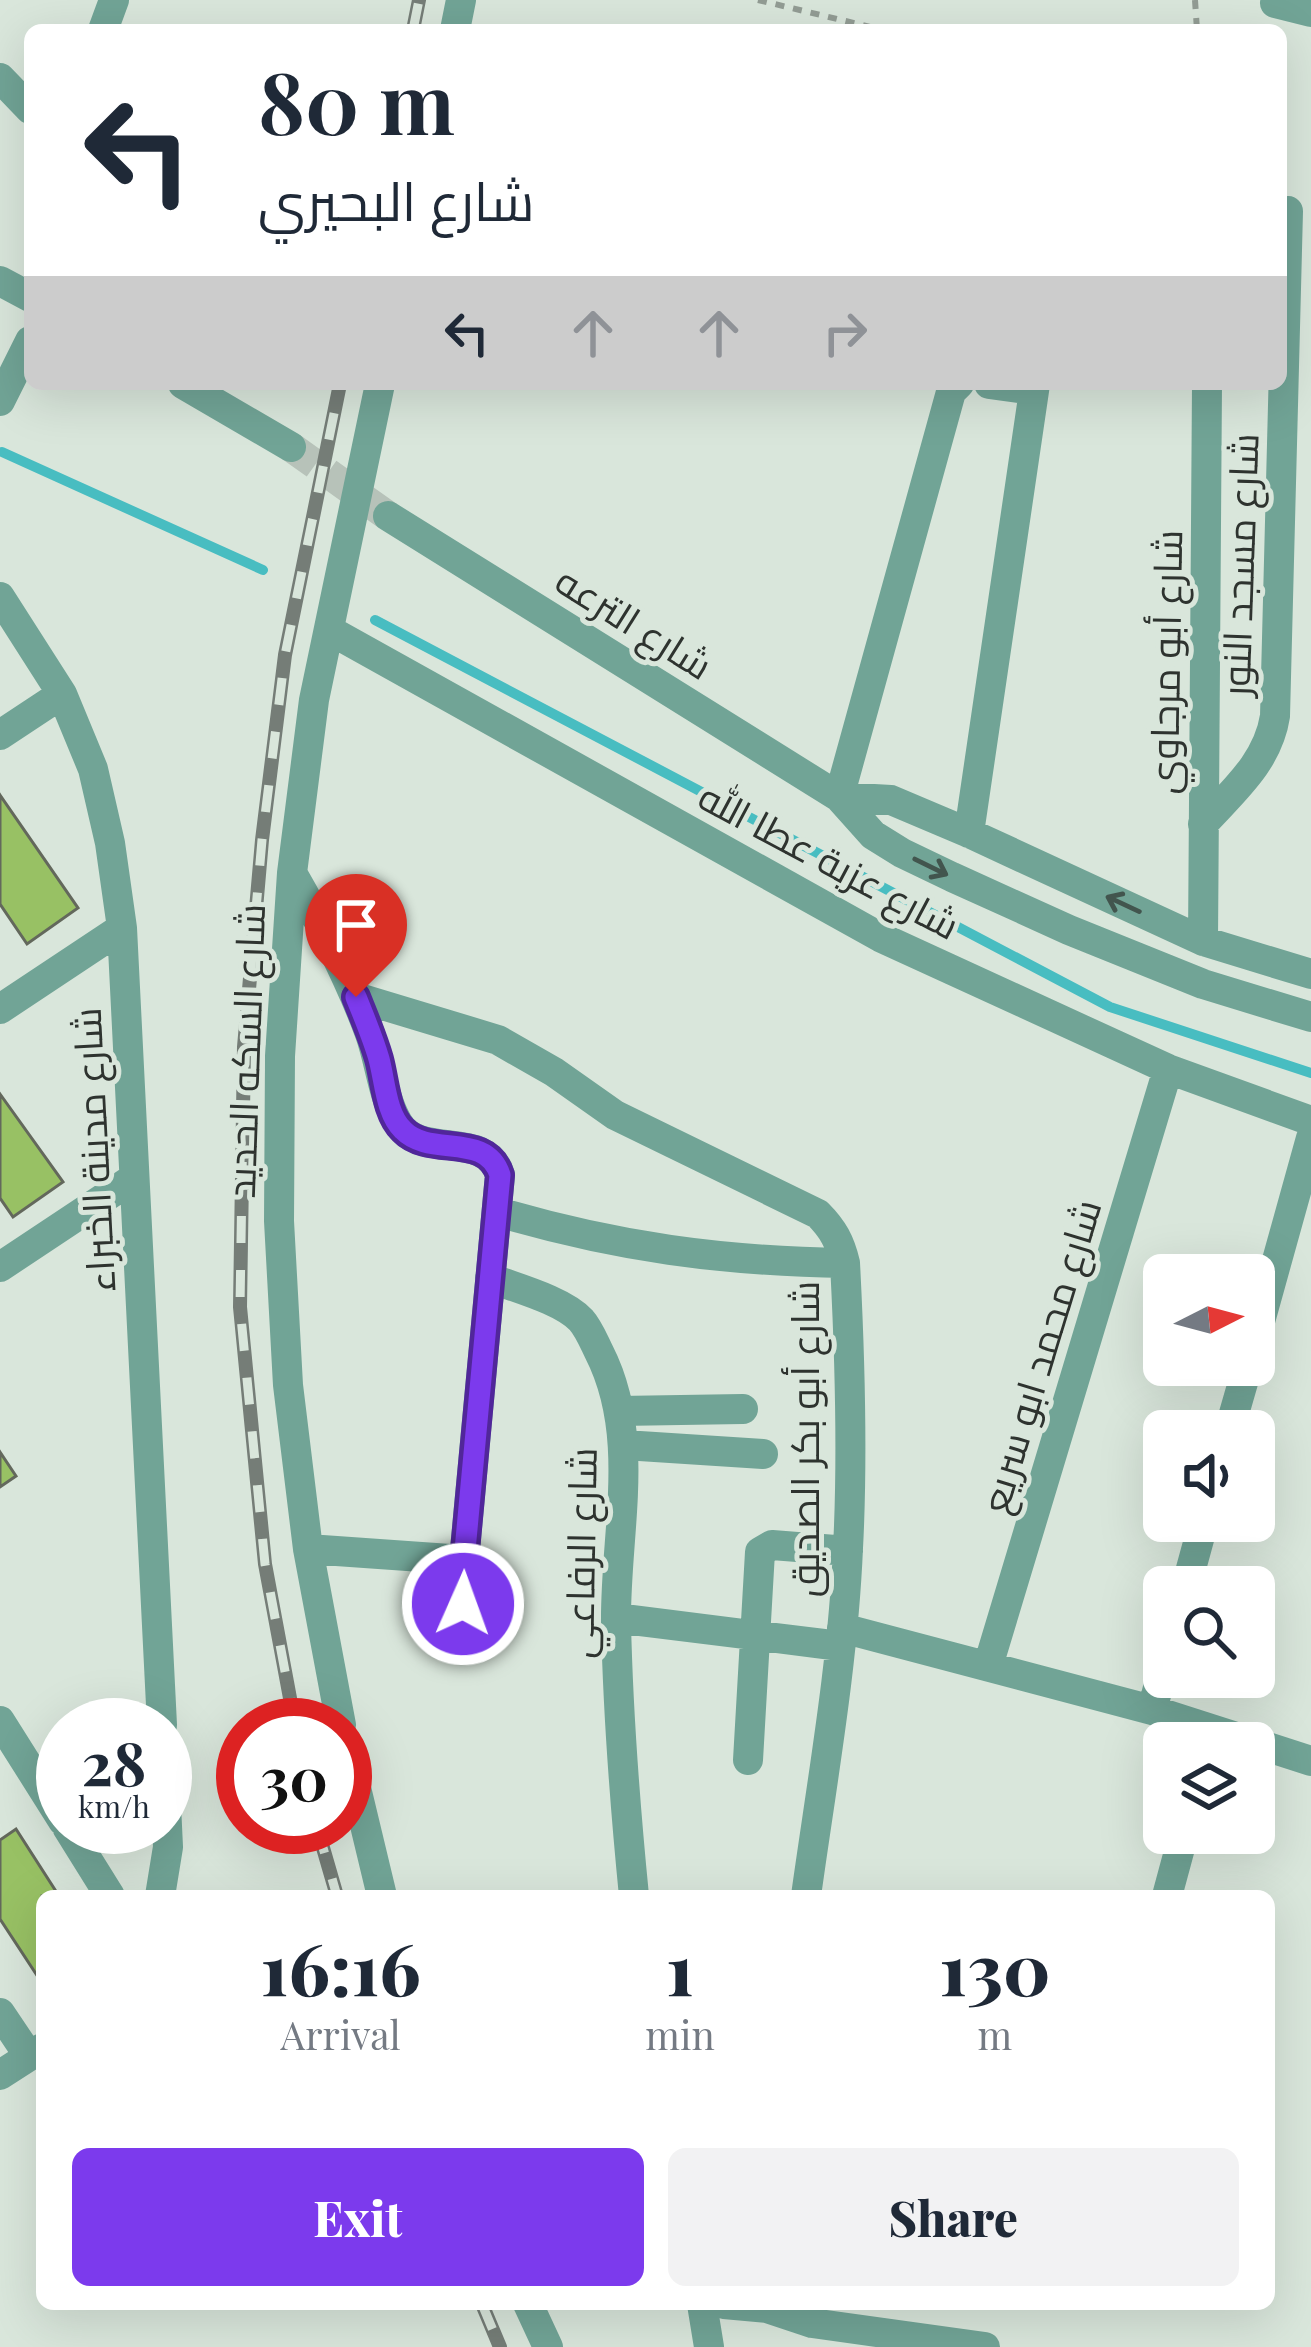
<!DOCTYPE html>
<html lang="en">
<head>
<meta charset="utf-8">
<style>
	body { margin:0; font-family:"Playfair Display",Cairo,serif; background:#f2f2f3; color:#1f2937; height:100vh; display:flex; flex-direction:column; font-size:45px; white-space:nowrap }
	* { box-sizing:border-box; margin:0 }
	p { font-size:39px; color:#747a83 }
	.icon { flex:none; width:66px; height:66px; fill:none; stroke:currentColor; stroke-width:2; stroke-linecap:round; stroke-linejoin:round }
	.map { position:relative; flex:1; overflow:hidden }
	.details { position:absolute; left:36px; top:1890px; width:1239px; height:420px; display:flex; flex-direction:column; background:#fff; border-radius:18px; box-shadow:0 12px 48px #0002 }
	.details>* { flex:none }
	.banner { position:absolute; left:24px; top:24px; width:1263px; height:366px; border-radius:18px; box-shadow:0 12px 48px #0002; background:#fff; color:#1f2937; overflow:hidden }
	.needle { width:78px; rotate:84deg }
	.fabs { position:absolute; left:1143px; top:1254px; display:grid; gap:24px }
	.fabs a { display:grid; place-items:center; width:132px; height:132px; border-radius:18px; background:#fff; box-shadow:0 12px 48px #0002; font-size:60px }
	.speed { position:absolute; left:36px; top:1698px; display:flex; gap:24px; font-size:60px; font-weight:700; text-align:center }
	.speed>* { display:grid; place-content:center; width:156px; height:156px; border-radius:50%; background:#fff; box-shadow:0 12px 48px #0002; line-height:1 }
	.speed small { font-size:30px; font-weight:400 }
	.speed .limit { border:18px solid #d22; background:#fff; color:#111 }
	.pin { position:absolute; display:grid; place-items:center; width:102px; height:102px; color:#fff; margin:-123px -51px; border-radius:50% 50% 50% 0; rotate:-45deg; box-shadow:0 0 12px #0007 }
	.pin .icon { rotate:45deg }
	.me { position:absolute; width:132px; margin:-66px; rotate:2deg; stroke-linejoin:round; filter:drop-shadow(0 0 9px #0008) }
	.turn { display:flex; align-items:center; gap:42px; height:252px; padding:0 36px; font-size:54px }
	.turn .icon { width:156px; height:156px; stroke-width:2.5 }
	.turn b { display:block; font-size:84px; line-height:102px }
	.lanes { display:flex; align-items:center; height:114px; padding:0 36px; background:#0003; justify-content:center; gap:60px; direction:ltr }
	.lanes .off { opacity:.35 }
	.eta { display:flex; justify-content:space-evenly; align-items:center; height:204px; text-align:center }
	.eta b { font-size:72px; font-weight:800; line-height:84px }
	.primary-button { display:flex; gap:24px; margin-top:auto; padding:24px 36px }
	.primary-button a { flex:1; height:138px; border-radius:18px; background:#7c3aed; color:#fff; font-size:48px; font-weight:800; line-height:138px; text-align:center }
	.primary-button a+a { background:#f2f2f3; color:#1f2937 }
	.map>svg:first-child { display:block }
</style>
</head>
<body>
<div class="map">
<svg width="1311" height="2347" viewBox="0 0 1311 2347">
	<rect width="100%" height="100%" fill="#d9e6db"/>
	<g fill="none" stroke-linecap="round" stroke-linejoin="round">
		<path stroke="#48bdc1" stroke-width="10" d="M2,452L263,570
			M375,620L1110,1007L1311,1073"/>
	</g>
	<path fill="#98c164" stroke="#63685c" stroke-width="3" d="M0,795L78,908L27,944L0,904Z
		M0,1094L63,1182L13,1217L0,1198Z
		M0,1452L16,1476L0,1487Z
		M16,1829L59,1896H42V1983L0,1919V1840Z"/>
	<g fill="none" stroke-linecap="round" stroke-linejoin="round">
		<path stroke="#b7c2b9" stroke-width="30" stroke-dasharray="30 15" stroke-linecap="butt" d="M291,447L388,516"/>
		<path stroke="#929c94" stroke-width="6" stroke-dasharray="9 9" stroke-linecap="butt" d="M758,0L883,30
			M1195,0L1197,30"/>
		<path stroke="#71a496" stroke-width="30" d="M1275,3L1311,12
			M103,30L114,0
			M455,30L461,0
			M0,78L30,109
			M0,281L30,297
			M183,384L291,447
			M989,384L1034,390
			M0,401L30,341
			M388,516L839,797L873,835L902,853L952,877L1069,930L1203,984L1311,1017
			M0,597L62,694L93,769L110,843L122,928L162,1725
			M329,630L880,937L1168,1069L1311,1121
			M0,735L62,694
			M839,797L891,800L969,833L1203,941L1311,974
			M839,797L951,392L959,384
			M1203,824C1233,791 1268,762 1275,716L1288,211
			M969,833L1035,384
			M292,873C322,925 349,977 370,1034C380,1062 383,1098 398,1123C420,1161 486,1128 500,1175L464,1560L462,1646
			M1203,941L1207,384
			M356,997L498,1040L554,1072L615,1115L818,1214C833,1229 840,1242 845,1263C850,1358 853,1453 848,1548C843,1665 822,1781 806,1896
			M0,1009L122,928
			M498,1212C618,1247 720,1261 845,1263
			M0,1267L134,1178
			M490,1278C516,1288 562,1300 581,1320C589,1329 594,1342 599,1352C642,1436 615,1533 616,1622C618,1714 625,1805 634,1896
			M1254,1343L1311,1138
			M619,1411L743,1409
			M1229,1431L1248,1365
			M624,1445L763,1454
			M308,1549L464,1560
			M1186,1587L1204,1521
			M616,1618L840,1646
			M842,1628L1152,1710L1311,1761
			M988,1666L1168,1069
			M1152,1710L1164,1666
			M0,1721L63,1821
			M341,1725L308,1549L288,1385L279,1221L280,1056L292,873L314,700L380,384
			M345,1742L382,1896
			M748,1760L760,1552L772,1545L848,1551
			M67,1827L110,1896
			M160,1896L168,1847L165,1784
			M1167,1896L1184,1833
			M0,2013L29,2056
			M0,2075L42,2048
			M528,2304L548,2347
			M702,2304L709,2347
			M724,2304L767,2308
			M766,2304L767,2308L812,2323L985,2347"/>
		<defs>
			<path id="rail" d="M413,30L419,0
				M295,1725L265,1564L240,1307L244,1047L262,840L285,655L340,384
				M317,1827L337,1896
				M482,2304L500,2347"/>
		</defs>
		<use href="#rail" stroke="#757d77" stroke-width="14"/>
		<use href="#rail" stroke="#d9e6db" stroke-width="9" stroke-dasharray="27" stroke-linecap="butt"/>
	</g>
	<defs><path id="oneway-shaft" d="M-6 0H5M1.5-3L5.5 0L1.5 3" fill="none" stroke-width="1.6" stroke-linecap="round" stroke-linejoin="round" transform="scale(3)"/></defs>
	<g stroke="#42554e">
		<use href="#oneway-shaft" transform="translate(931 867) rotate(26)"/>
		<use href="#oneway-shaft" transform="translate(1123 904) rotate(-155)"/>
	</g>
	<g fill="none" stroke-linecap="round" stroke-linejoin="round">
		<defs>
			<path id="route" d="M356,997C364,1017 373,1038 379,1059C385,1081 386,1114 403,1130C430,1158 486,1131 500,1175L464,1561L463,1604"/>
		</defs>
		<use href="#route" stroke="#51269a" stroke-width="30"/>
		<use href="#route" stroke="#7c3aed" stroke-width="21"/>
	</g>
	<g text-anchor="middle" stroke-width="10" stroke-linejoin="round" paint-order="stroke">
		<g font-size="39" fill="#2e332f" stroke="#d9e6db">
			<text transform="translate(1240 565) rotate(-88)" y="14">شارع مسجد النور</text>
			<text transform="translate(634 623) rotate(32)" y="14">شارع الترعه</text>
			<text transform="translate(1166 662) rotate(-89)" y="14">شارع أبو مرجاوي</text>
			<text transform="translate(829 861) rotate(28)" y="14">شارع عزبة عطا الله</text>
			<text transform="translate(246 1051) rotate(-88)" y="14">شارع السكه الحديد</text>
			<text transform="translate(94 1150) rotate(-93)" y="14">شارع مدينة الخبراء</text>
			<text transform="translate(1041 1356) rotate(-73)" y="14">شارع محمد ابو سريع</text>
			<text transform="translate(805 1439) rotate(-90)" y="14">شارع أبو بكر الصديق</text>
			<text transform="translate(581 1553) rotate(-89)" y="14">شارع الرفاعي</text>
		</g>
	</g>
</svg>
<div class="fabs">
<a><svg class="needle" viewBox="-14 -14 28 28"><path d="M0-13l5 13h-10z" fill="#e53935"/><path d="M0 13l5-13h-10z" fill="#747a83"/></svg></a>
<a><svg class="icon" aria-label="sound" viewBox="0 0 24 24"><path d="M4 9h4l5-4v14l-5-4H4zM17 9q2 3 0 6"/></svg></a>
<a><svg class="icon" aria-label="search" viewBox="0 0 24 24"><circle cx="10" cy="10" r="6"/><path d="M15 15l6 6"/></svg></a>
<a><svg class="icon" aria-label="layers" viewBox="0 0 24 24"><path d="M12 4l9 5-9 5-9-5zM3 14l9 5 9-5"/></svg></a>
</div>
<div class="speed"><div>28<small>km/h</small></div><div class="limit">30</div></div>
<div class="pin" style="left:356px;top:997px;background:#d93025"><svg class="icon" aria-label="arrive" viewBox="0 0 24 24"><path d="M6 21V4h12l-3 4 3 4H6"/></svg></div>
<svg class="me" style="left:463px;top:1604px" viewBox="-20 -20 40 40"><circle r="17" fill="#7c3aed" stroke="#fff" stroke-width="3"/><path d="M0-11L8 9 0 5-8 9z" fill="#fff"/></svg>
<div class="banner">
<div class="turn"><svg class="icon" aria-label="left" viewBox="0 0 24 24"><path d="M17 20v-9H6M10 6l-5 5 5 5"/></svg><div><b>80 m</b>شارع البحيري</div></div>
<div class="lanes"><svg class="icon" aria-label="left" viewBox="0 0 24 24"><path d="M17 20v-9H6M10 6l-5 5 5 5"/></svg><svg class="icon off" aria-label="ahead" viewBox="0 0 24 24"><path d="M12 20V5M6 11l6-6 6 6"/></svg><svg class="icon off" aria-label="ahead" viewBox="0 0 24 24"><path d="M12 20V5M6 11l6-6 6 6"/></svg><svg class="icon off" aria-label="right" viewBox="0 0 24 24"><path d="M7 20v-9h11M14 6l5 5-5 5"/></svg></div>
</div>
<section class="details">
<div class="eta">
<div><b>16:16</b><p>Arrival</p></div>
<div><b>1</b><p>min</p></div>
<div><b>130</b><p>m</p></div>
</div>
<div class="primary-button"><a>Exit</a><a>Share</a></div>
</section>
</div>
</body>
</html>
